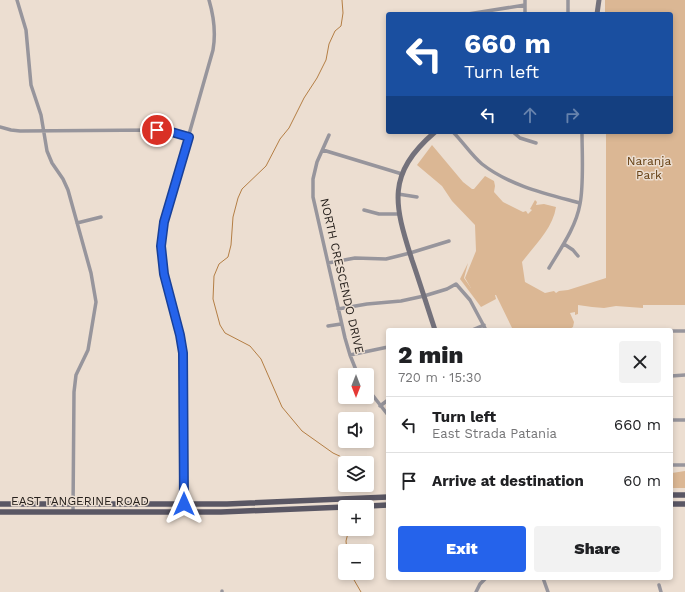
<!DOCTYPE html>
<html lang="en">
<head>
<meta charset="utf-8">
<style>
	body { margin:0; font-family:"Work Sans",sans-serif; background:#f2f2f2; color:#202124; height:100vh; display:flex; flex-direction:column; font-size:15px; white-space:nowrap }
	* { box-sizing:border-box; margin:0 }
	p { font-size:13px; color:#757577 }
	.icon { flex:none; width:22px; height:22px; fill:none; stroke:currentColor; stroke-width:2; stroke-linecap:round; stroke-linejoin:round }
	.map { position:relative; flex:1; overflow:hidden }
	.details { position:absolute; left:386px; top:328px; width:287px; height:252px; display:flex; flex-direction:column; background:#fff; border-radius:4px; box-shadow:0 2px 6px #0003 }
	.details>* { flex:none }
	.hud { position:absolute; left:386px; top:12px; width:287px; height:122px; border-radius:4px; box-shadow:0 2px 6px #0003; background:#1a4fa0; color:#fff; overflow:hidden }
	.needle { width:26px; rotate:180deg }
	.buttons { position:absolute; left:338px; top:368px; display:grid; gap:8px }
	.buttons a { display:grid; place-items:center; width:36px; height:36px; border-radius:4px; background:#fff; box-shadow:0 2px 6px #0003; font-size:20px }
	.pin { position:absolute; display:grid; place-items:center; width:34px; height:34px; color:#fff; margin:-17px; border:2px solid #fff; border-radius:50%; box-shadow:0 1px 4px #0007 }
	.me { position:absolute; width:44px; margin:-22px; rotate:0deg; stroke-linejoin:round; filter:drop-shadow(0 0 3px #0008) }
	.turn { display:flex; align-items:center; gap:14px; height:84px; padding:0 12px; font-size:18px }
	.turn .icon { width:52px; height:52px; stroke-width:2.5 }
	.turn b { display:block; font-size:28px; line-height:34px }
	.lanes { display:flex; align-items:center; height:38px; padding:0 12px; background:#0003; justify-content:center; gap:20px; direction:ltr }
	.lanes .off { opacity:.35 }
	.round { display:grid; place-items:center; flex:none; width:42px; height:42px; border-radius:4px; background:#f2f2f2 }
	.summary { display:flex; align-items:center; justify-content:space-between; height:68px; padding:0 12px }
	h1 { font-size:24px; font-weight:800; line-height:30px }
	.action { display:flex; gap:8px; margin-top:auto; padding:8px 12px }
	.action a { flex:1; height:46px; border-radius:4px; background:#2563eb; color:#fff; font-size:16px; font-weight:800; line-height:46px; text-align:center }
	.action a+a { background:#f2f2f2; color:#202124 }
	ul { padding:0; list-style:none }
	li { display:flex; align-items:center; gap:12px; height:56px; padding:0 12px; border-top:1px solid #e0e0e0 }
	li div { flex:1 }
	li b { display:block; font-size:15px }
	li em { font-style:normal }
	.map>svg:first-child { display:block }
</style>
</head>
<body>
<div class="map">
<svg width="685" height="592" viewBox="0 0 685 592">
	<rect width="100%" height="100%" fill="#ecded1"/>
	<path fill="#dbb794" d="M605,0H685V305H643V308L616,306L604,308L592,307L578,305V314L575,315V312L570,313L574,322L573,327L568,330H513L496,295H495L496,299L481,307L460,279L468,263L464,278L471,288L465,278L476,251L475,225L452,201L442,186L417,165L432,145L463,182L472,189H474L485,176L494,181L495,186L494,192L503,202L523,212L526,211L528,214L532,210L530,209L535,200L537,202L536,205L544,204L556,207C553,228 535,245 522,262L525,282L545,293L554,291L556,293L559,291L568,290L606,278V132H671V14H605Z
		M685,471V488H671L672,473Z"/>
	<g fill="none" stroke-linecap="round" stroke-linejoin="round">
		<path stroke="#b47e44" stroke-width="1" d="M342,0L343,13L341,26L335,31L329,44L326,60L317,78L304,98L289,128L280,139L266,166L242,189L238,198L233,217L231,245L228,257L219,264L214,276L213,299L220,325L225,333L250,346L261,359L282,407L302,431L333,453L348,460L350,463
			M351,485V490
			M347,551L346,541L349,529
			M350,573L361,592"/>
		<path stroke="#97959c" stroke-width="3.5" d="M17,0L26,30L31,85L41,115L47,151L52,163L63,179L68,190L91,273L96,302L88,350L76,375L74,392L73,512
			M568,0V14
			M468,14L525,5
			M525,14V0
			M0,127L11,130L20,131L157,130L168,131L189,137
			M453,132C463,142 472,156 482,164C510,186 547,194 580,203
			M513,132L520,138L536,143
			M329,135L317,162L313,179V197L345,338L350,355L358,375
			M323,150L402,174
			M398,194L417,197
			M364,210L379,214H399
			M77,223L101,217
			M564,244L573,250L578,256
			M328,263L355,258L386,259L410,253L449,241
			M549,268C561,248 576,227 580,204C584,184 582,153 582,132
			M338,309L367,304L401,301L424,296L447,289L456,284L470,300L486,330
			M328,326L341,324
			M472,330L484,325
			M671,331H685
			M350,355L388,347
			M671,376L685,375
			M367,388L388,415
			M380,406L388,400
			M671,420H685
			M671,465H685
			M184,513L183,353C179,321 164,291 161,259C160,247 162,234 164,222L213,50C216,33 214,17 209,0
			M543,578L548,592
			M659,585L661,592
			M222,591V592
			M476,592L480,584L486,578"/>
		<path stroke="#73717b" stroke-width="5" d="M597,14L599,0
			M435,132C386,174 394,204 412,260C420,283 427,306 435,330"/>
		<path stroke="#5a5764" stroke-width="5.5" d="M671,495H685
			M0,504H227L388,497
			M671,504H685
			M349,507L388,505
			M0,512H221L345,507"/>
	</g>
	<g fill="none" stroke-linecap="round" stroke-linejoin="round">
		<defs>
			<path id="route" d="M157,130L168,131L189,137L164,222L161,246L164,274L180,335L183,353L184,504"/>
		</defs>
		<use href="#route" stroke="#184099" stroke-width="10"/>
		<use href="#route" stroke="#2563eb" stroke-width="7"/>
	</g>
	<g text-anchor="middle" stroke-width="3" stroke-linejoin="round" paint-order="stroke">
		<g font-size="12" fill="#664014" stroke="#ecded1">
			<text x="649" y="165">Naranja<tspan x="649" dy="14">Park</tspan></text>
		</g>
		<g font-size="12" fill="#26201c" stroke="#ecded1">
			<text transform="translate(342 276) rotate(77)" y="4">NORTH CRESCENDO DRIVE</text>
			<text x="80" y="505">EAST TANGERINE ROAD</text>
		</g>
	</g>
</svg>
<div class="buttons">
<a><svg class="needle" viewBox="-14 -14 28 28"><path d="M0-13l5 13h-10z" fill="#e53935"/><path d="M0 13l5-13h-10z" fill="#757577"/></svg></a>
<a><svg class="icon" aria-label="sound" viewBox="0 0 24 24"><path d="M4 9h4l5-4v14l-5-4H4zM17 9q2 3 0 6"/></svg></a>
<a><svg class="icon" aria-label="layers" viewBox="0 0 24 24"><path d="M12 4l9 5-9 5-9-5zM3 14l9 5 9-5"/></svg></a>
<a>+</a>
<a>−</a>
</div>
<div class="pin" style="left:157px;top:130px;background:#d93025"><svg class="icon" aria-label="arrive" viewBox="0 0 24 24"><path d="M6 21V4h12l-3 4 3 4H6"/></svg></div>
<svg class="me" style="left:184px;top:504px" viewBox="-20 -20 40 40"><path d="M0-17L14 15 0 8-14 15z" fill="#2563eb" stroke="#fff" stroke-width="4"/></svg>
<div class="hud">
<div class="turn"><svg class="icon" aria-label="left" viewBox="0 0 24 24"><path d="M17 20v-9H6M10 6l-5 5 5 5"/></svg><div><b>660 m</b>Turn left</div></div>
<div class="lanes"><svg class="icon" aria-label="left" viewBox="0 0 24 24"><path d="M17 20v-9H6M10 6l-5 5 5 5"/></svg><svg class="icon off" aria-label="ahead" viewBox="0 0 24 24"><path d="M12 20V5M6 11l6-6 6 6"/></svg><svg class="icon off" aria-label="right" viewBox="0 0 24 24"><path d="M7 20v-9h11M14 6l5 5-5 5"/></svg></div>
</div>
<section class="details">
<div class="summary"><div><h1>2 min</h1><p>720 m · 15:30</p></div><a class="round"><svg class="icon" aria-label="close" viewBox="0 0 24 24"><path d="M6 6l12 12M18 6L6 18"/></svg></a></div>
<ul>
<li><svg class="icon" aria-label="left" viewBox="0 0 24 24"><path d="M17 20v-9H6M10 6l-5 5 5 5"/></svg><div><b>Turn left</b><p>East Strada Patania</p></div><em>660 m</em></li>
<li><svg class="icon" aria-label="arrive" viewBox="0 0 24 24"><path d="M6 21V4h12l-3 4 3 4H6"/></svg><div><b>Arrive at destination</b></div><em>60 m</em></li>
</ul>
<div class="action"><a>Exit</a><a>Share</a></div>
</section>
</div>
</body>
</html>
